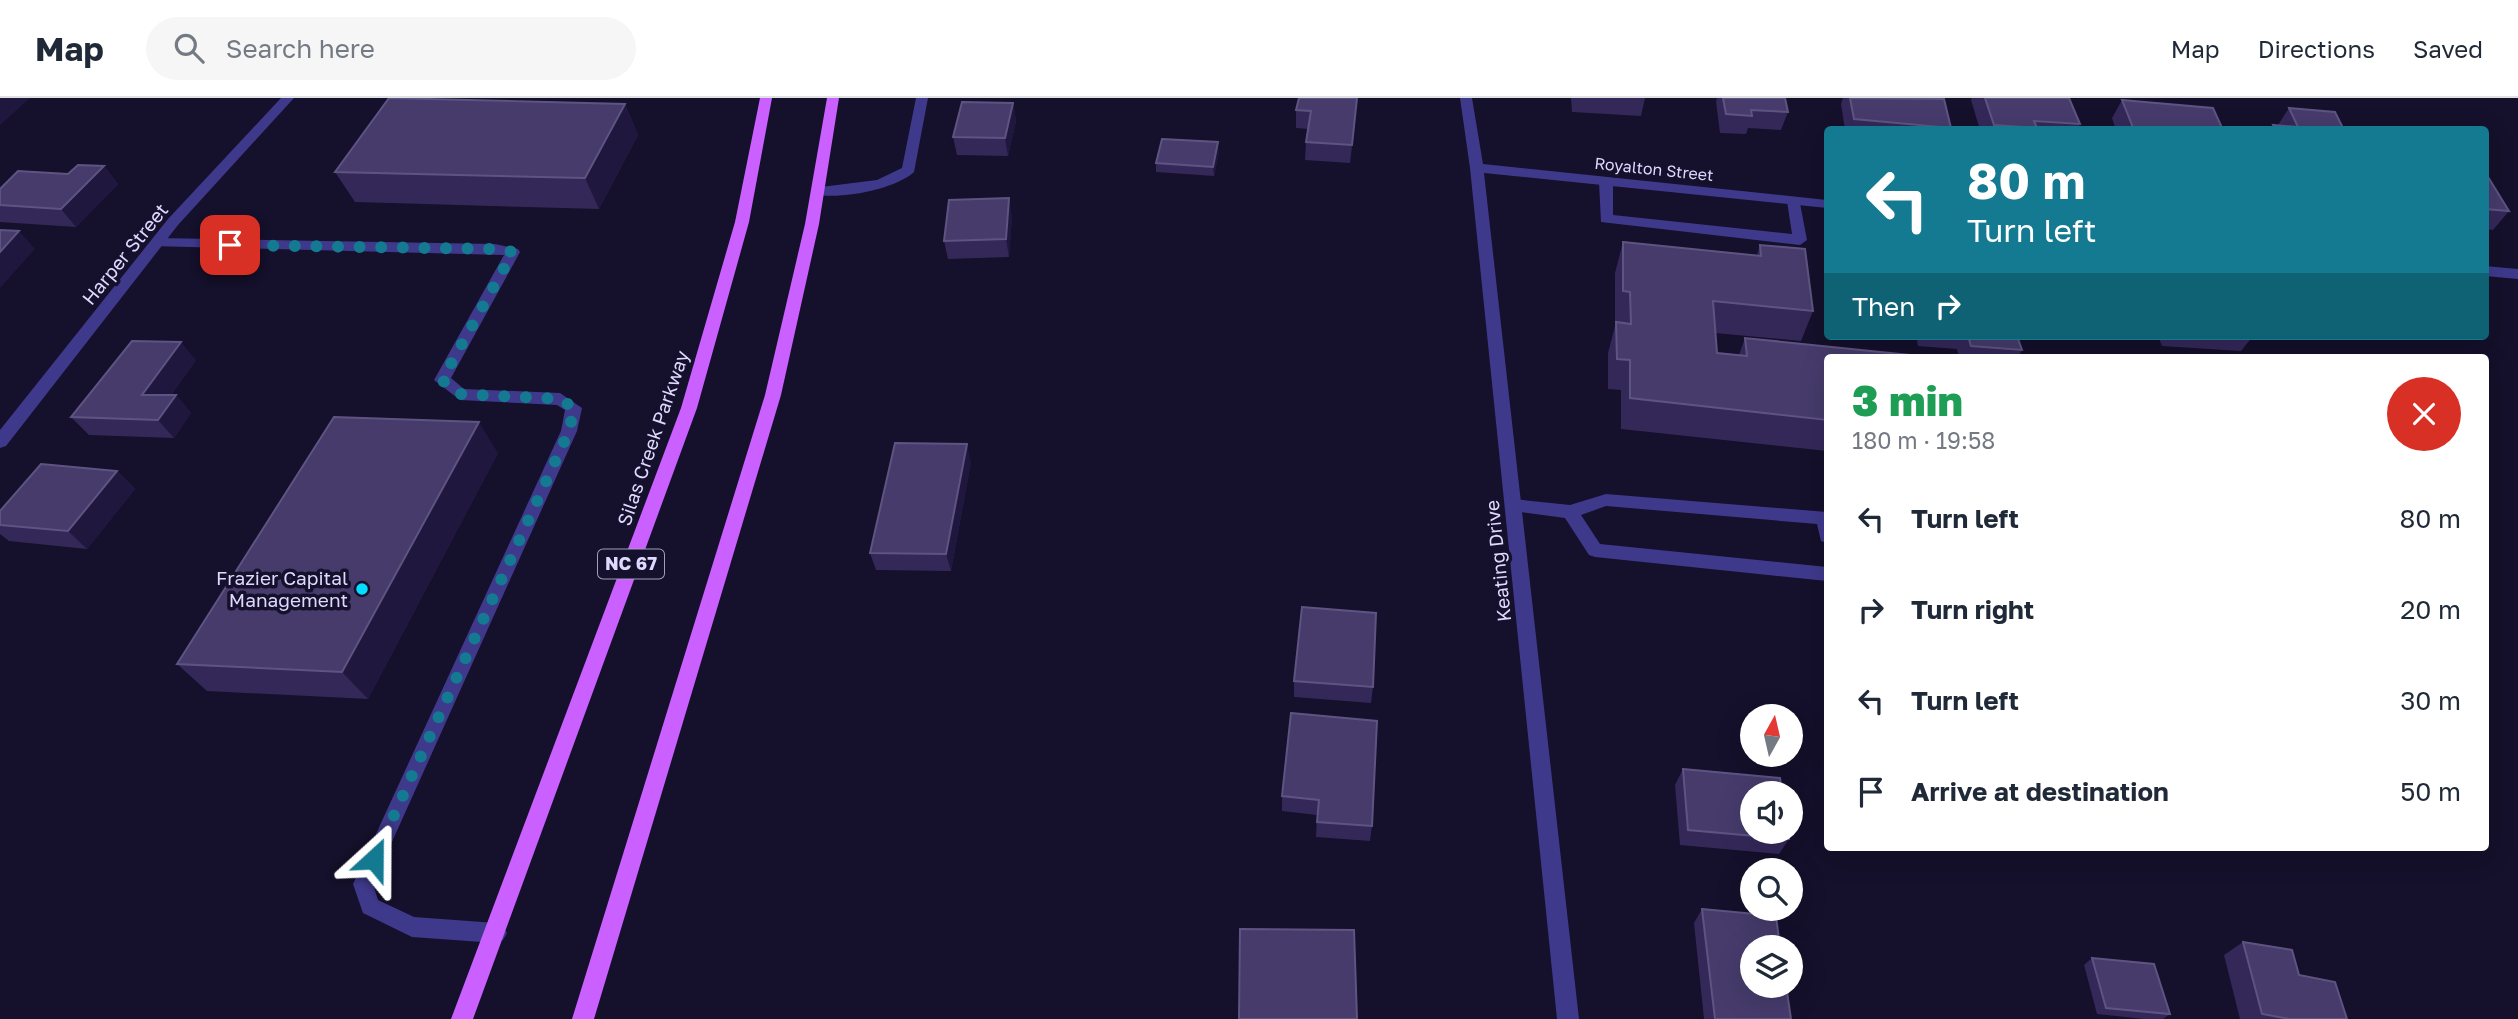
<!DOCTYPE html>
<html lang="en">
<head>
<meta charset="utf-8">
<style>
	body { margin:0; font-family:"Golos Text",sans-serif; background:#f6f6f7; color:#1f2937; height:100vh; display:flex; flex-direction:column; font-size:26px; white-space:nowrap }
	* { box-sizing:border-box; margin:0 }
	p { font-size:23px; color:#747a83 }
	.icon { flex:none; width:38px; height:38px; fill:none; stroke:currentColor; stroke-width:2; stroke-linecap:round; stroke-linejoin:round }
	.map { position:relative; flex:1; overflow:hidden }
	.sheet { position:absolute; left:1824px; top:256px; width:665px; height:497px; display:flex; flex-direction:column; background:#fff; border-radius:7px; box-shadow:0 7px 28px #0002 }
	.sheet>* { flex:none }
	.hud { position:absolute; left:1824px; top:28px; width:665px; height:214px; border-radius:7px; box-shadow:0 7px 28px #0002; background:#137a91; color:#fff; overflow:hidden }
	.needle { width:46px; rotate:8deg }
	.fabs { position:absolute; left:1740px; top:606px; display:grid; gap:14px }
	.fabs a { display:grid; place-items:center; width:63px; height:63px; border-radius:50%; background:#fff; box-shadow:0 7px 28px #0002; font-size:35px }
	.pin { position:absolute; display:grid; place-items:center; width:60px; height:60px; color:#fff; margin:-30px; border-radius:14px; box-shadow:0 4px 10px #0006 }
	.me { position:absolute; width:77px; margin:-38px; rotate:24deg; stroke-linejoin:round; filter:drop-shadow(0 0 5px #0008) }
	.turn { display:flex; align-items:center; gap:24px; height:147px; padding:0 28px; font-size:32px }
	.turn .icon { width:91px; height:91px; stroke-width:2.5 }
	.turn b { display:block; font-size:49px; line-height:60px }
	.then { display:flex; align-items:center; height:66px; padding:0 28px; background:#0003; gap:14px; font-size:26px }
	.round { display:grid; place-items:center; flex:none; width:74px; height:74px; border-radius:37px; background:#f6f6f7 }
	.head { display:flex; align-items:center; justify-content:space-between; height:119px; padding:0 28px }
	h1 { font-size:42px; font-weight:800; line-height:52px; color:#1e9e55 }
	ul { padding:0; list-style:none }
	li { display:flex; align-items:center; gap:21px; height:91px; padding:0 28px }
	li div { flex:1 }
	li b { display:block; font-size:26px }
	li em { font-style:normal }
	header { display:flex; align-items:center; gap:42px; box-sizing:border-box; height:98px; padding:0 35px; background:#fff; border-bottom:2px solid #e0e1e3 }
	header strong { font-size:33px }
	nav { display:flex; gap:38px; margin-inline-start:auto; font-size:24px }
	.search { width:490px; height:63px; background:#f6f6f7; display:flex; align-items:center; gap:18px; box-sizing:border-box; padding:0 24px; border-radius:38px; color:#747a83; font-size:26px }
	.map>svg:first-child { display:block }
</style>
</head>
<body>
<header>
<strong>Map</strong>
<div class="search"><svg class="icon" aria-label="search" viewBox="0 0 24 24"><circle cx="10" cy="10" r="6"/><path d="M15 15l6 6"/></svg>Search here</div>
<nav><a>Map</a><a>Directions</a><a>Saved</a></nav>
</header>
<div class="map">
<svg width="2518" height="921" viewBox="0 0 2518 921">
	<rect width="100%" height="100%" fill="#15102b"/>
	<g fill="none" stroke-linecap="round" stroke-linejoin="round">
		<path fill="#3f398c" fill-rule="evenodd" d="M916,0H928L914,74C894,92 839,102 813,96V90L877,82L902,70Z
			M1606,80L1613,84V117L1792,136L1787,103L1789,100H1799L1807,142L1800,147L1601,124L1599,84Z
			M157,140L495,146L518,151L520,154L451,280L464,291L560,295L582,310L577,333L373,786L378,802L414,819L496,825L503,828L507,835L503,842L496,845L412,839L363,815L353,786L561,333L565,312L557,307L460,302L434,282L504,157L152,148L150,145L152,142Z
			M1606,396L1827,414V445L1821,443L1817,426L1606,408L1581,417L1600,446L1827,469V483L1595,459L1589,457L1565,420L1513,413L1507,412L1505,407L1507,402L1513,401L1570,407Z"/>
		<path fill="#3f398c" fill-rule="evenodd" d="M281,0H294L178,127L6,348L0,350V332L168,121Z
			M1460,0H1472L1483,66L1827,102V110L1484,75L1579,921H1557L1470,70Z
			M2485,168L2518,171V181L2485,178Z"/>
		<path fill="#ca60ff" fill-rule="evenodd" d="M760,0H772L749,124L697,310L473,921H451L681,310L735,124Z
			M827,0H839L819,126L781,297L594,921H572L765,297L805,126Z"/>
	</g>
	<path fill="#342859" d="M1571,0H1645L1641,18L1572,14Z
		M1717,0H1785L1788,14L1781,32L1748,30L1746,36L1720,35L1716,4Z
		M1843,0H1938L1951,30L1950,32H1845L1841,6Z
		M1972,0H2069L2080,26L2077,32H1980L1971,2Z
		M2122,2L2223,32H2116L2112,20Z
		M1013,5L1016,23L1008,58L957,57L953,39Z
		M625,6L638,37L599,111L355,104L335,74Z
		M2289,10L2344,32H2270L2273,27H2278Z
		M1296,12L1356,17L1350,65L1305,62L1306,44L1308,31L1296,30Z
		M1219,54L1214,78L1156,74V65Z
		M104,68L118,86L76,129L0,124V91Z
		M2485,74L2509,113L2493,132L2485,131Z
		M1012,118L1009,159L948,161L944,143Z
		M1623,144L1757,157L1760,147L1813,213L1801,243L1715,235L1717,255L1739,257L1745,240L1827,259V353L1621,331V292L1608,291V255L1616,224L1622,225L1615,224V175Z
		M1916,238H2017L2022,252L2018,259H1959L1957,251L1918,248Z
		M2158,238H2253L2241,253L2162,248Z
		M196,262L171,297H176L191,315L174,340L89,337L71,319Z
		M498,355L368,601L207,593L177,566Z
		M971,364L951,473L876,472L870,455Z
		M117,373L135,391L87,451L9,443L0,436V413Z
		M1294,583L1373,589L1371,605L1294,599Z
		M1291,615L1372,728L1370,743L1316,739L1317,717L1282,713V698Z
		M1683,671L1789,741L1779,756L1680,747L1675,687Z
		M1702,811L1791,921H1704L1694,825Z
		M2243,844L2299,877L2347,921H2240L2224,857Z
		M2092,860L2170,916L2163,921H2144L2097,916L2084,867Z"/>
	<path fill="#20173f" d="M0,0H30L0,27Z
		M1357,0L1356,17L1350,65L1352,47Z
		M1013,5L1016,23L1008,58L1005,40Z
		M625,6L638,37L599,111L585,80Z
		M1218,44L1219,54L1214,78L1213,69Z
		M104,68L118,86L76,129L61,111Z
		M1009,100L1012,118L1009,159L1006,141Z
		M19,133L35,151L0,190V154Z
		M181,244L196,262L158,315L142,297Z
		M176,297L191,315L174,340L158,322Z
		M479,324L498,355L368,601L342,574Z
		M967,346L971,364L951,473L946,456Z
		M117,373L135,391L87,451L68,433Z"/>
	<path fill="#463b6b" stroke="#5e5482" stroke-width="2" d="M389,0L625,6L585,80L335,74Z
		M1299,0H1357L1352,47L1306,44L1311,13L1296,12Z
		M1723,0H1785L1788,14L1751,12L1752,18L1726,16Z
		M1850,0L1944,1L1951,30L1854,21Z
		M1985,0H2069L2080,26L2034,23L2037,30L1994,27Z
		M2122,2L2213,10L2223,32H2134Z
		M962,4L1013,5L1005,40L953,39Z
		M2289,10L2335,14L2344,32H2275L2273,27L2298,29Z
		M1162,41L1218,44L1213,69L1156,65Z
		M78,67L104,68L61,111L0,107V91L18,73L68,76Z
		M2485,74L2509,113L2485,111Z
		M1009,100L1006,141L944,143L949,102Z
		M0,132L19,133L0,154Z
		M1623,144L1761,158L1760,147L1805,151L1813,213L1713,203L1717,255L1747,258L1745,240L1919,258V259H1827V322L1630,300V262L1617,261L1616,224L1631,226L1630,194L1623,193Z
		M1968,238H2017L2022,252L1971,248Z
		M132,243L181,244L142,297H176L158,322L71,319Z
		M334,319L479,324L342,574L177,566Z
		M895,345L967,346L946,456L870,455Z
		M41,366L117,373L68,433L0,427V413Z
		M1302,509L1376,515L1373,589L1294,583Z
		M1291,615L1377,623L1372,728L1317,724L1319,702L1282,698Z
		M1683,671L1780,680L1782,695H1752V733H1788L1789,741L1688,732Z
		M1702,811L1776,818L1780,849H1752V887H1786L1791,921H1715Z
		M1240,831L1354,832L1357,921H1239Z
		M2243,844L2292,852L2299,877L2335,884L2347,921H2290L2262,916Z
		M2092,860L2154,866L2170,916L2106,910Z"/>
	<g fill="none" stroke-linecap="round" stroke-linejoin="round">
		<path stroke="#137a91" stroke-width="12" stroke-dasharray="0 21.6" d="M230,147L495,151L513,154L442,282L460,296L560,301L574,310L569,333L374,761"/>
	</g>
	<circle fill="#05dcff" stroke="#15102b" stroke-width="2.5" cx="362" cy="491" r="7"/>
	<g text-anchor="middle" stroke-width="7" stroke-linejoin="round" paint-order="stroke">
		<g font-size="16" fill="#dfd9ff" stroke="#15102b">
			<text transform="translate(1654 71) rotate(6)" y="6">Royalton Street</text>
		</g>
		<rect fill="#15102b" stroke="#a29dbf" stroke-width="2" x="598" y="451.5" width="66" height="29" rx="5"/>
		<g font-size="18" font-weight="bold" fill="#dfd9ff">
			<text x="631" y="472">NC 67</text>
		</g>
		<g font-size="19" fill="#dfd9ff" stroke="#15102b">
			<text transform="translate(125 156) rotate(-51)" y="7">Harper Street</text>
			<text transform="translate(653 340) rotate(-71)" y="7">Silas Creek Parkway</text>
			<text transform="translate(1498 463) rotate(-96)" y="7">Keating Drive</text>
		</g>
		<g font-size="19" fill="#dfd9ff" stroke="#15102b" text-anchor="end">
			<text x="348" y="487">Frazier Capital<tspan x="348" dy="22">Management</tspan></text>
		</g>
	</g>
</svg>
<div class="fabs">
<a><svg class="needle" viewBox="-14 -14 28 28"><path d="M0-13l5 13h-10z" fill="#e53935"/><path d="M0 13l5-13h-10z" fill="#747a83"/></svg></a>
<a><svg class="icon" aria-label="sound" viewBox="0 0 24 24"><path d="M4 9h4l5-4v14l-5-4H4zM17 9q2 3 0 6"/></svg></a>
<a><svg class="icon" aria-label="search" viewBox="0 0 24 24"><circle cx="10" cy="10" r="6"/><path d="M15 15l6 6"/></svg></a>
<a><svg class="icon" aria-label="layers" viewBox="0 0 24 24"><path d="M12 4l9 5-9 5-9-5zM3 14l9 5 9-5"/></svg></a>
</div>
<div class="pin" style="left:230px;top:147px;background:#d93025"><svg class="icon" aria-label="arrive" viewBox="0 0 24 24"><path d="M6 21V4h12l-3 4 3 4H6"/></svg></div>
<svg class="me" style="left:374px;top:761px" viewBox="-20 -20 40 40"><path d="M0-17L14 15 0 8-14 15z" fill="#137a91" stroke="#fff" stroke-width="4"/></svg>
<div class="hud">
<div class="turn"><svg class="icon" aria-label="left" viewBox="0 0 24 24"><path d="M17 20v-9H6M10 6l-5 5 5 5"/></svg><div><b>80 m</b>Turn left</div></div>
<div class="then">Then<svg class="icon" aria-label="right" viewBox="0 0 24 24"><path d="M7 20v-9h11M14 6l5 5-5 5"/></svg></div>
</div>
<section class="sheet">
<div class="head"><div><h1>3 min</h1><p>180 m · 19:58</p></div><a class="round" style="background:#d93025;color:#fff"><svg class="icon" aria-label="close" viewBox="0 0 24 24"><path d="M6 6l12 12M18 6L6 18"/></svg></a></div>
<ul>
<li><svg class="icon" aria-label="left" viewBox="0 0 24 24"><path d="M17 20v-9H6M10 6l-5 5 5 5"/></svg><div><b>Turn left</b></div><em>80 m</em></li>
<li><svg class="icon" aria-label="right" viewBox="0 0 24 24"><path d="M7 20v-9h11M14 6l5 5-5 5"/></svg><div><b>Turn right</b></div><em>20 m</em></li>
<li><svg class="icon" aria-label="left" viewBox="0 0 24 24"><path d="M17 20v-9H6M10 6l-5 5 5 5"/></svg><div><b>Turn left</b></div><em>30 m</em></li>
<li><svg class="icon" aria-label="arrive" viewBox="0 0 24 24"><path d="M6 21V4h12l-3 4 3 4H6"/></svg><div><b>Arrive at destination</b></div><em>50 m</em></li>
</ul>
</section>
</div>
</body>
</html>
